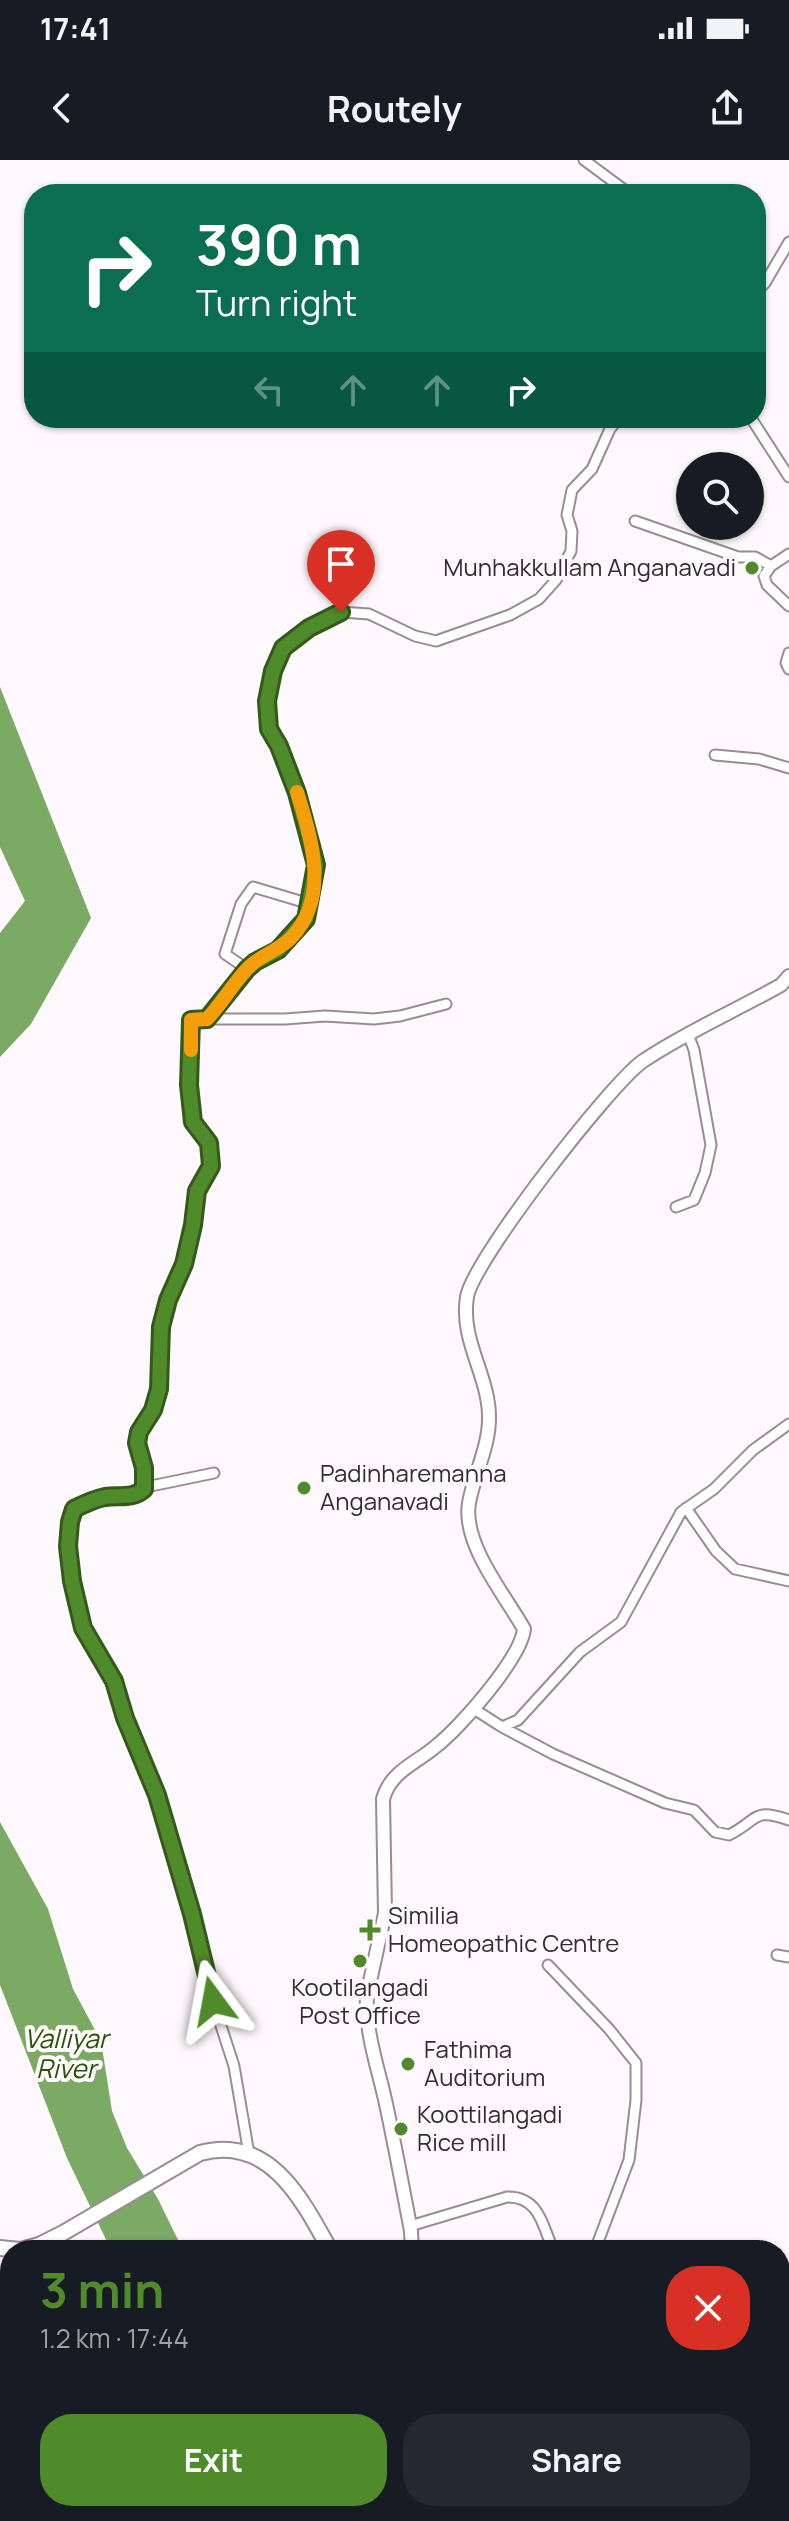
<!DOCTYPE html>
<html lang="en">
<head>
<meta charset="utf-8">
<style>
	body { margin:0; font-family:Manrope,sans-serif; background:#242831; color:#f1f3f6; height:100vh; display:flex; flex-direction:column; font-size:30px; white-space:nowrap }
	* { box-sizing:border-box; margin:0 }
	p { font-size:26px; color:#9ea1a6 }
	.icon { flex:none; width:44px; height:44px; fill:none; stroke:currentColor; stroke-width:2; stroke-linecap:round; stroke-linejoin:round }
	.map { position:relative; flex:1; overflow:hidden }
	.side { position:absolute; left:0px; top:2080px; width:790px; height:282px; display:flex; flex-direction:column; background:#171b24; border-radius:32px 32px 0 0; box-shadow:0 2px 6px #0004 }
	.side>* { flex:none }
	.hud { position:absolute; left:24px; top:24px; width:742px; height:244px; border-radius:32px; box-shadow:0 2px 6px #0004; background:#0b6e4f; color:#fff; overflow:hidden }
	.buttons { position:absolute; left:676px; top:292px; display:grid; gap:16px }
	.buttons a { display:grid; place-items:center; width:88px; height:88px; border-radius:50%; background:#171b24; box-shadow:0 2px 6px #0004; font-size:40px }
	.pin { position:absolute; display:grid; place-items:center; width:68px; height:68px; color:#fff; margin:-82px -34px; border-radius:50% 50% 50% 0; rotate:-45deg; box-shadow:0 0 8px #0007 }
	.pin .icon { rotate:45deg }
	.me { position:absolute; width:88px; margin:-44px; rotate:347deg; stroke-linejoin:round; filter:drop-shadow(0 0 6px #0008) }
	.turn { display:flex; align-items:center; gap:28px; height:168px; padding:0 40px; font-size:36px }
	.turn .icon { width:104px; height:104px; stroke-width:2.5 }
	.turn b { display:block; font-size:56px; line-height:68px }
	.lanes { display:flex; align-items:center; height:76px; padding:0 40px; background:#0003; justify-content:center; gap:40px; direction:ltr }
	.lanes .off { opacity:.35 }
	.round { display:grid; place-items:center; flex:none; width:84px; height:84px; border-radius:32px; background:#242831 }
	.headline { display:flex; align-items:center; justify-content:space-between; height:136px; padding:0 40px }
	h1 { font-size:48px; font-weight:700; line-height:60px; color:#4f8b2a }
	.primary-button { display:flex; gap:16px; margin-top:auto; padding:16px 40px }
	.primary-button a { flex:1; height:92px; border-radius:32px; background:#4f8b2a; color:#fff; font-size:32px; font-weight:700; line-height:92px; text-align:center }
	.primary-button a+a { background:#242831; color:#f1f3f6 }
	.status { display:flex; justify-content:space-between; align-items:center; height:56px; padding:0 40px; background:#171b24; direction:ltr }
	.status svg { height:22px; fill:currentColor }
	header { display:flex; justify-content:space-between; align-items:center; height:104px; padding:0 40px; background:#171b24; font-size:36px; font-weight:700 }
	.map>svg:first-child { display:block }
</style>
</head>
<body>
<div class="status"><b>17:41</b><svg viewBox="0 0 49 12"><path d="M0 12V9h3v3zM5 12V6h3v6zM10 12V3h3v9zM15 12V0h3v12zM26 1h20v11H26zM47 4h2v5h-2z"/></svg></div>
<header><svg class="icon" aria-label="back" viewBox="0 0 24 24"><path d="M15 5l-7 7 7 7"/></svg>Routely<svg class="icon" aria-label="share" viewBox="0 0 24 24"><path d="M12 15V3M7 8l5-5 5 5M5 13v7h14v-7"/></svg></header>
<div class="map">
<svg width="789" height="2361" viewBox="0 0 789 2361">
	<rect width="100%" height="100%" fill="#fff8fc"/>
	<path fill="#7baa64" d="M0,527L91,758L31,864L0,897V773L25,741L0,687Z
		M0,1662L48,1749L73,1829L101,1881L112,1951L127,1988L158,2039L183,2090H111L67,1998L0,1825Z
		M165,2352H237V2361H163Z"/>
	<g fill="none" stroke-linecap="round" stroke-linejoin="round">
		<defs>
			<path id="minor" d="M584,0L630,34
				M756,132L765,123L789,82
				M751,258L789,317
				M635,361L738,397H755L771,406
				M789,394L771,406L764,416L767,425L789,446
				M789,493L786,503L789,509
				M715,595L759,599L789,608
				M247,809L225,794L241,744L253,727L310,744
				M207,859H285L325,856L374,859L400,856L446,844
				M676,1047L694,1040L705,1013L711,985L694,890L688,874
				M144,1329L151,1326L214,1313
				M686,1348L716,1391L735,1409L789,1421
				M474,1549L502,1567L518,1560L580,1492L621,1462L681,1352L714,1329L753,1290L789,1264
				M502,1567L553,1594L665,1643L694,1650L715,1672L729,1675C759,1660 752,1647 789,1660
				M777,1795L789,1797
				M548,1805L609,1869L636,1903V1940L629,2000L595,2090
				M249,1994L234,1906L213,1841L157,1635L125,1558L114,1521L83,1468L72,1421L68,1386L70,1362L74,1349C84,1344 94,1339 105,1337C119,1335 133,1339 144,1329V1308L137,1283L139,1272L153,1250L159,1229L161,1167L168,1140L184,1104L193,1065L197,1031L211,1006L209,983L193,962L189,925L191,860L207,859L222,843L247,809L255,802L278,790L306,759L312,731L316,705L308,671L297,633L279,586L269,569L267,541L273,511L283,488L309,468L341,452L369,454L415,476L436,481L510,455L539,439L556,420L571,391L572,371L567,355L572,330L592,309L610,269L619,258
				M410,2066L507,2037C539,2036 543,2066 553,2090
				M0,2179L10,2199
				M785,2333L789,2338
				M90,2352L101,2361
				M11,2361L20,2352"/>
			<path id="tertiary" d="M0,2124L10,2140
				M385,2352L393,2361"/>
			<path id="secondary" d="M412,2090L411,2071C403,2029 395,1986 386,1944C378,1907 365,1873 367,1835L385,1753L383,1639C391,1611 415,1604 435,1587C460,1568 521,1498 524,1469C505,1435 462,1384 469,1343C474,1314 490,1286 489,1255C488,1214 460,1180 467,1137C472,1102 610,924 643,901C686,872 735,851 781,825L789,816
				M476,2352L478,2361"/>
			<path id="trunk" d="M0,2088L20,2090
				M21,2090L39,2085L63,2073L200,1993C269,1974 302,2039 330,2090
				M461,2352L464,2361"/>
		</defs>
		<use href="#minor" stroke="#9b8b95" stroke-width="13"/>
		<use href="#tertiary" stroke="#9b8b95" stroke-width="15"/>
		<use href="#secondary" stroke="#9b8b95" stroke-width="16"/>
		<use href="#trunk" stroke="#9b8b95" stroke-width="18"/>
		<use href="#minor" stroke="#fff" stroke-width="9"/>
		<use href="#tertiary" stroke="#fff" stroke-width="11"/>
		<use href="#secondary" stroke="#fff" stroke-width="12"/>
		<use href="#trunk" stroke="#fff" stroke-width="14"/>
	</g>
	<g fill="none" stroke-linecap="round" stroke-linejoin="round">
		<defs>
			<path id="route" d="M213,1841L192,1754L157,1635L125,1558L114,1521L83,1468L72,1421L68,1386L70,1362L74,1349C84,1344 94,1339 105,1337C120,1335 133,1339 144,1329V1308L137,1283L139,1272L153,1250L159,1229L161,1167L168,1140L184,1104L193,1065L197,1031L211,1006L209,983L193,962L189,925L191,860L207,859L247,809L255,802L278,790L306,759L316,705L297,633L279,586L269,569L267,541L273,511L283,488L309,468L341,452"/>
		</defs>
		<use href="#route" stroke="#335a1b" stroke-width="20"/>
		<use href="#route" stroke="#4f8b2a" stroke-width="14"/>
		<path stroke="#f59e0b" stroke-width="14" d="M191,890V860L207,859C223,843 234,821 250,806C262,795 279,790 291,778C330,737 312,680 297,632"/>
	</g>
	<g fill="#4f8b2a" stroke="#fff8fc" stroke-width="3">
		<circle cx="752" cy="408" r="8"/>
		<circle cx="304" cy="1328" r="8"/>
		<path d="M366 1758h8v8h8v8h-8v8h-8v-8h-8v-8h8z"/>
		<circle cx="360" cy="1801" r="8"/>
		<circle cx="408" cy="1904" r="8"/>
		<circle cx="401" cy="1969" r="8"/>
	</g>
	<g text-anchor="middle" stroke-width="8" stroke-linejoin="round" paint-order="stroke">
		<g font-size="24" fill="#332d31" stroke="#fff8fc" text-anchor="start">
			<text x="736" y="416" text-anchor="end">Munhakkullam Anganavadi</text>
			<text x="320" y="1322">Padinharemanna<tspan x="320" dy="28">Anganavadi</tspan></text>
			<text x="388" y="1764">Similia<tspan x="388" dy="28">Homeopathic Centre</tspan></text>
			<text x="360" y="1836" text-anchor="middle">Kootilangadi<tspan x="360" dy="28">Post Office</tspan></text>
			<text x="424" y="1898">Fathima<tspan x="424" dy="28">Auditorium</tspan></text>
			<text x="417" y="1963">Koottilangadi<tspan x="417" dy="28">Rice mill</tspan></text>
		</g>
		<g font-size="26" font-style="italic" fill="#295408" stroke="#fff8fc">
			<text x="66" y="1888">Valliyar<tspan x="66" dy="30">River</tspan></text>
		</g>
	</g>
</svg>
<div class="buttons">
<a><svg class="icon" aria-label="search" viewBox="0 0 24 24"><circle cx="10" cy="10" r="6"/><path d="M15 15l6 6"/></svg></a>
</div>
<div class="pin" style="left:341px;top:452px;background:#d93025"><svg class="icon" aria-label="arrive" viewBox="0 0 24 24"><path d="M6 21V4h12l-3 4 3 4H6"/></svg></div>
<svg class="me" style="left:213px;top:1841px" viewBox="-20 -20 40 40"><path d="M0-17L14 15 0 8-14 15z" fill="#4f8b2a" stroke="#fff" stroke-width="4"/></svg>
<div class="hud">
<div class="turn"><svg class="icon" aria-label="right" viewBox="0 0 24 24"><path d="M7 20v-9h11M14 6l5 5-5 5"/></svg><div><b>390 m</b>Turn right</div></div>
<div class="lanes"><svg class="icon off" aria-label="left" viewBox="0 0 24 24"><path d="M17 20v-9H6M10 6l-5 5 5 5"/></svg><svg class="icon off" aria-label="ahead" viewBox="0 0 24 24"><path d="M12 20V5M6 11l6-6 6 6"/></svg><svg class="icon off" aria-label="ahead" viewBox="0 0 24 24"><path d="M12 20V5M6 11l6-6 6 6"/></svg><svg class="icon" aria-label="right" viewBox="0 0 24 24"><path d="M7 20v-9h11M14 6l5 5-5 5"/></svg></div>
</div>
<section class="side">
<div class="headline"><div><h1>3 min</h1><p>1.2 km · 17:44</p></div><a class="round" style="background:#d93025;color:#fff"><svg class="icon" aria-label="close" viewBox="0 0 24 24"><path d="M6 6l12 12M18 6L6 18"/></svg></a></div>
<div class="primary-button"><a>Exit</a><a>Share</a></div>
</section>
</div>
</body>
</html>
